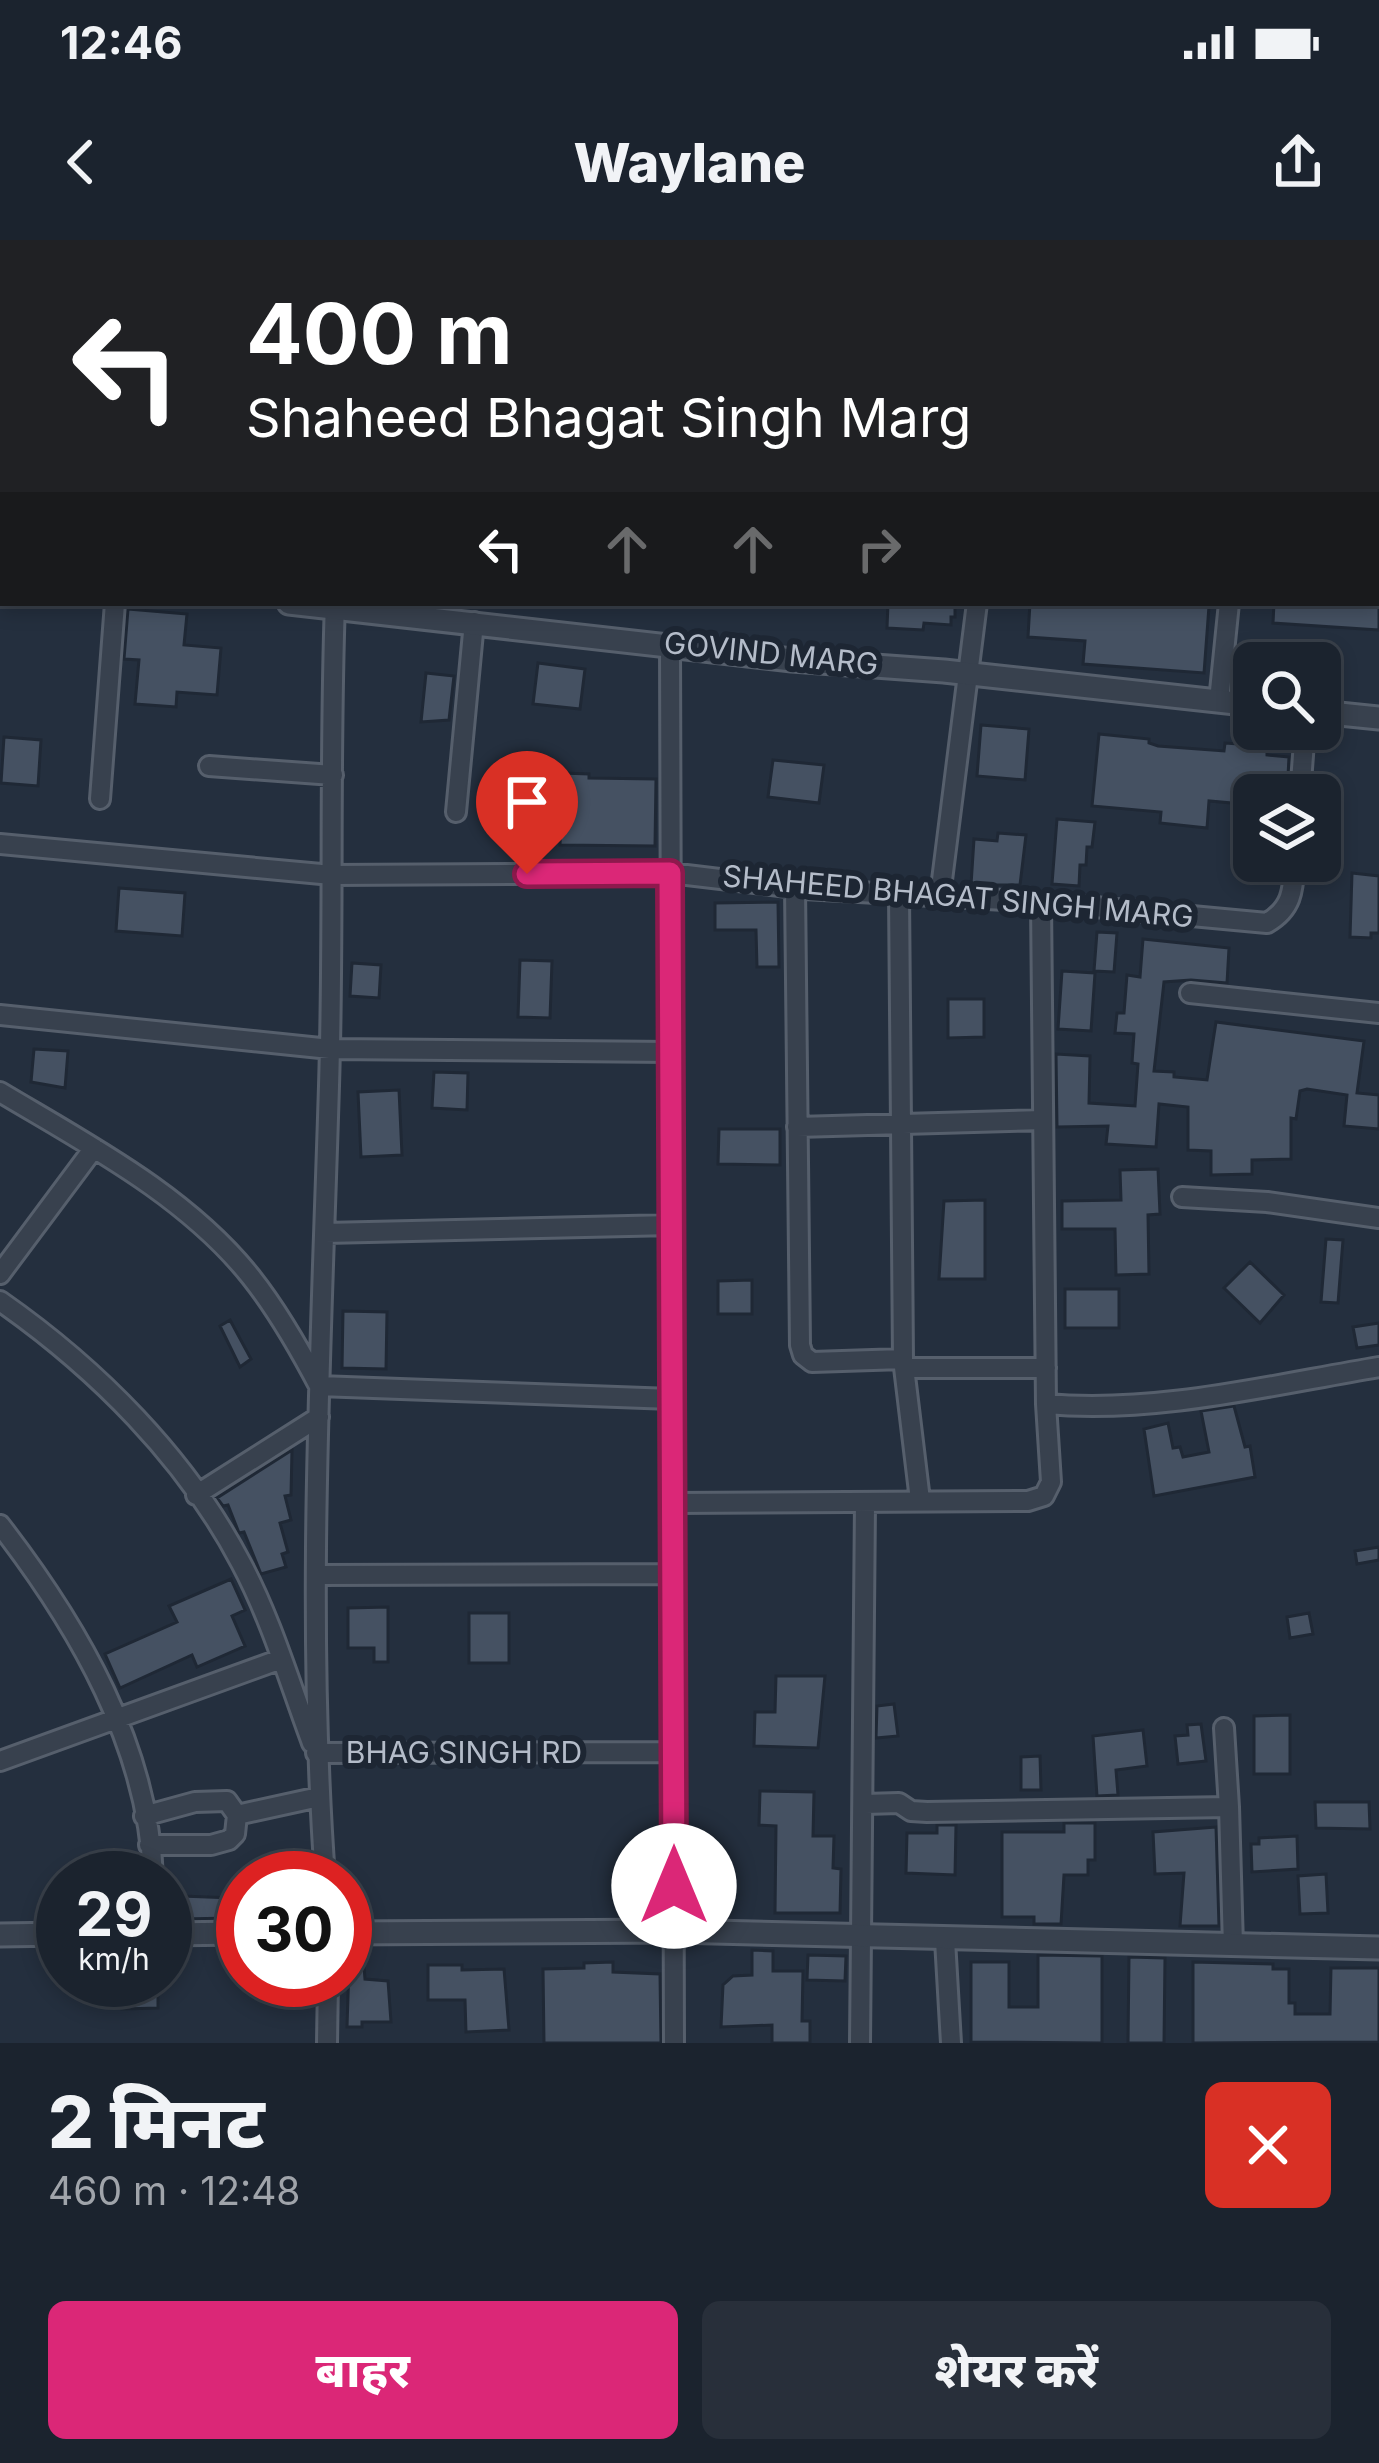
<!DOCTYPE html>
<html lang="hi">
<head>
<meta charset="utf-8">
<style>
	body { margin:0; font-family:Inter,"Noto Sans Devanagari",sans-serif; background:#282f3a; color:#f1f3f6; height:100vh; display:flex; flex-direction:column; font-size:45px; white-space:nowrap }
	* { box-sizing:border-box; margin:0 }
	p { font-size:39px; color:#a0a4aa }
	.icon { flex:none; width:66px; height:66px; fill:none; stroke:currentColor; stroke-width:2; stroke-linecap:round; stroke-linejoin:round }
	.map { position:relative; height:1803px; overflow:hidden }
	.drawer { display:flex; flex-direction:column; background:#1b232e; flex:1 }
	.drawer>* { flex:none }
	.guide { position:absolute; left:0px; top:0px; width:1380px; height:366px; box-shadow:0 6px 18px #0003,0 0 0 3px #39404a; background:#202124; color:#fff; overflow:hidden }
	.buttons { position:absolute; left:1233px; top:402px; display:grid; gap:24px }
	.buttons a { display:grid; place-items:center; width:108px; height:108px; border-radius:18px; background:#1b232e; box-shadow:0 6px 18px #0003,0 0 0 3px #39404a; font-size:60px }
	.speed { position:absolute; left:36px; top:1611px; display:flex; gap:24px; font-size:60px; font-weight:700; text-align:center }
	.speed>* { display:grid; place-content:center; width:156px; height:156px; border-radius:50%; background:#1b232e; box-shadow:0 6px 18px #0003,0 0 0 3px #39404a; line-height:1 }
	.speed small { font-size:30px; font-weight:400 }
	.speed .limit { border:18px solid #d22; background:#fff; color:#111 }
	.pin { position:absolute; display:grid; place-items:center; width:102px; height:102px; color:#fff; margin:-123px -51px; border-radius:50% 50% 50% 0; rotate:-45deg; box-shadow:0 0 12px #0007 }
	.pin .icon { rotate:45deg }
	.me { position:absolute; width:132px; margin:-66px; rotate:0deg; stroke-linejoin:round; filter:drop-shadow(0 0 9px #0008) }
	.turn { display:flex; align-items:center; gap:42px; height:252px; padding:0 48px; font-size:54px }
	.turn .icon { width:156px; height:156px; stroke-width:2.5 }
	.turn b { display:block; font-size:84px; line-height:102px }
	.lanes { display:flex; align-items:center; height:114px; padding:0 48px; background:#0003; justify-content:center; gap:60px; direction:ltr }
	.lanes .off { opacity:.35 }
	.round { display:grid; place-items:center; flex:none; width:126px; height:126px; border-radius:18px; background:#282f3a }
	.summary { display:flex; align-items:center; justify-content:space-between; height:204px; padding:0 48px }
	h1 { font-size:72px; font-weight:800; line-height:90px }
	.cta { display:flex; gap:24px; margin-top:auto; padding:24px 48px }
	.cta a { flex:1; height:138px; border-radius:18px; background:#db2777; color:#fff; font-size:48px; font-weight:800; line-height:138px; text-align:center }
	.cta a+a { background:#282f3a; color:#f1f3f6 }
	.status { display:flex; justify-content:space-between; align-items:center; height:84px; padding:0 60px; background:#1b232e; direction:ltr }
	.status svg { height:33px; fill:currentColor }
	header { display:flex; justify-content:space-between; align-items:center; height:156px; padding:0 48px; background:#1b232e; font-size:54px; font-weight:800 }
	.map>svg:first-child { display:block }
</style>
</head>
<body>
<div class="status"><b>12:46</b><svg viewBox="0 0 49 12"><path d="M0 12V9h3v3zM5 12V6h3v6zM10 12V3h3v9zM15 12V0h3v12zM26 1h20v11H26zM47 4h2v5h-2z"/></svg></div>
<header><svg class="icon" aria-label="back" viewBox="0 0 24 24"><path d="M15 5l-7 7 7 7"/></svg>Waylane<svg class="icon" aria-label="share" viewBox="0 0 24 24"><path d="M12 15V3M7 8l5-5 5 5M5 13v7h14v-7"/></svg></header>
<div class="map">
<svg width="1379" height="1803" viewBox="0 0 1379 1803">
	<rect width="100%" height="100%" fill="#242f3e"/>
	<path fill="#455162" stroke="#1f2835" stroke-width="3" d="M888,363H955V377H951V385L924,383L923,390L887,388Z
		M1030,363L1209,366L1204,433L1083,424L1085,401L1028,397Z
		M1274,363H1379V390L1273,383Z
		M128,369L187,374L184,405L221,408L217,455L177,452L176,467L135,464L139,420L124,419Z
		M538,423L585,429L580,469L533,464Z
		M426,433L454,436L449,480L421,482Z
		M981,485L1029,489L1025,540L977,536Z
		M1099,494L1149,499V503L1158,506L1224,511L1225,503L1267,506V515L1289,517L1287,555H1254V565L1209,561L1207,588L1160,583L1161,572L1092,566Z
		M4,497L41,500L38,546L1,543Z
		M773,520L824,525L819,563L768,557Z
		M562,533L589,534V538L656,539L655,606L560,605Z
		M1057,579L1095,582L1092,607H1087L1086,625H1080L1079,646L1052,644Z
		M998,593L1026,595L1020,645H971L974,599L997,601Z
		M1352,633L1379,636V693H1371V698L1350,697Z
		M119,648L185,653L182,696L116,691Z
		M778,662L779,727H757L756,690H715V663Z
		M1097,692L1117,693L1114,732L1094,731Z
		M1143,699L1229,708L1227,743L1191,740L1164,742L1154,831L1174,832V837L1207,840L1216,782L1364,801L1357,853L1379,855V889L1344,886L1347,855L1307,849L1300,851L1296,879L1291,878V919L1252,920V934L1211,935V911L1188,910V867L1159,864L1156,907L1106,904L1108,886L1057,887L1056,814L1090,816L1089,863L1135,866L1138,824L1132,823L1134,794L1115,793L1117,773H1124L1127,735L1140,737Z
		M520,720L552,721L550,778L518,777Z
		M352,723L381,725L379,758L350,756Z
		M1062,731L1095,733L1091,791L1058,789Z
		M948,759H984V797L948,798Z
		M34,809L68,811L65,848L31,842Z
		M434,832L468,833L467,870L432,868Z
		M399,850L402,915L361,917L358,852Z
		M719,889H780V925L718,924Z
		M1158,929L1160,974L1148,975L1149,1034L1116,1035L1115,989H1062V961L1121,960L1120,930Z
		M985,960V1039H939L944,961Z
		M1326,999L1343,1000L1338,1063L1321,1062Z
		M1250,1022L1284,1055L1260,1083L1224,1048Z
		M752,1040V1074H718V1041Z
		M1065,1049H1119V1088H1065Z
		M343,1071L387,1072L386,1129L342,1128Z
		M230,1080L251,1119L240,1127L220,1086Z
		M1379,1083V1105L1357,1108L1353,1087Z
		M1234,1166L1245,1207L1250,1206L1255,1237L1154,1256L1144,1189L1168,1183L1173,1208L1180,1207L1183,1217L1209,1212L1201,1171Z
		M292,1210L291,1255L285,1256L291,1280L280,1283L288,1312L282,1314L286,1327L261,1334L244,1292L239,1293L228,1265L223,1266L217,1258Z
		M1379,1307V1320L1357,1324L1355,1311Z
		M231,1339L245,1370L232,1376L245,1406L197,1427L192,1415L120,1448L105,1414L177,1382L169,1366Z
		M388,1367V1422H374V1408H348V1368Z
		M469,1373H509V1423H469Z
		M1309,1373L1313,1394L1290,1398L1287,1377Z
		M776,1436H825L818,1508L754,1506L755,1472H775Z
		M894,1464L898,1496L876,1498L877,1466Z
		M1290,1475V1534H1254V1476Z
		M1201,1484L1206,1521L1178,1524L1175,1496L1188,1495L1187,1485Z
		M1143,1490L1147,1526L1116,1530L1118,1555L1097,1556L1093,1496Z
		M1040,1516L1041,1550H1021V1517Z
		M760,1551L814,1552L813,1596H834L833,1628L841,1629L840,1673H775L776,1586L759,1585Z
		M1315,1562H1369L1370,1589L1316,1588Z
		M1064,1583H1095V1620H1088V1635H1064L1061,1684H1034V1677H1002V1592H1064Z
		M937,1585H956L955,1635L906,1633L907,1593H937Z
		M1216,1587L1219,1686H1180L1184,1633L1155,1634L1153,1592Z
		M1297,1596L1298,1629L1252,1632L1251,1604H1259V1598Z
		M660,1614V1675H636L635,1615Z
		M1326,1634L1328,1673L1300,1674L1298,1636Z
		M181,1656L233,1658L232,1678L181,1679Z
		M752,1710L773,1711V1731H803L802,1781H810V1803H772V1785L721,1787L723,1745L733,1736L752,1735Z
		M808,1715L846,1716L845,1741L807,1740Z
		M1038,1715L1102,1716V1803L971,1802V1722H1009V1767H1038Z
		M1129,1717L1165,1718L1164,1803H1128Z
		M613,1722V1732L660,1734L661,1803H544L543,1729L584,1728V1723Z
		M1193,1722L1273,1724V1729H1289V1763H1295V1774H1330L1331,1728H1379V1802L1193,1803Z
		M428,1725H462V1730L504,1729L509,1790L466,1792L465,1760H428Z
		M349,1726L364,1727L365,1739L388,1741L391,1782H362V1787H347Z
		M122,1740H158V1768L122,1769Z"/>
	<g fill="none" stroke-linecap="round" stroke-linejoin="round">
		<defs>
			<path id="service" d="M1182,3L1183,0
				M1377,178H1379"/>
			<path id="minor" d="M92,0L98,1
				M224,3V0
				M365,3L366,0
				M480,3V0
				M768,3V0
				M884,3V0
				M1014,3V0
				M0,128H3
				M670,403L674,1803
				M1219,461L1229,363
				M209,526L333,535
				M1300,555L1305,489
				M100,559L115,363
				M456,572L474,382
				M0,604L332,635L670,633L804,649L1041,662L1267,683C1293,668 1293,649 1295,621
				M795,647L800,1105L803,1115L812,1122L903,1119
				M899,654L903,1119L920,1260
				M940,656L977,363
				M1190,753L1379,773
				M0,775L330,809L671,812
				M0,852C87,904 187,956 251,1037C278,1071 299,1108 319,1146L672,1159
				M797,887L1043,880
				M1182,957L1267,962L1379,978
				M325,993L672,985
				M0,1034L94,908
				M0,1061C96,1128 186,1218 241,1323C271,1379 290,1444 312,1503
				M904,1128H1046
				M1046,1164C1156,1174 1271,1145 1379,1127
				M196,1255L319,1177
				M672,1263L1028,1261L1044,1256L1051,1242L1046,1164L1041,662
				M0,1285C78,1386 149,1507 153,1638
				M317,1335L672,1334
				M1224,1488L1229,1567
				M316,1513L673,1512
				M0,1521L281,1419
				M865,1564L899,1563L911,1571L927,1572L1229,1567L1233,1706
				M237,1575L319,1557
				M144,1576L195,1562L227,1561L237,1575L235,1594L229,1600L211,1605H149
				M325,1638C306,1375 321,1110 329,846C334,685 329,524 335,363
				M945,1700L951,1803
				M327,1803L328,1740
				M860,1803L865,1264"/>
			<path id="tertiary" d="M0,338H3
				M289,363L792,420L944,431L1254,465
				M1320,472L1379,478
				M345,1693L673,1691L1379,1708
				M165,1694L243,1693
				M0,1695L63,1694"/>
		</defs>
		<use href="#service" stroke="#565f6c" stroke-width="15"/>
		<use href="#minor" stroke="#565f6c" stroke-width="24"/>
		<use href="#tertiary" stroke="#565f6c" stroke-width="27"/>
		<use href="#service" stroke="#38414e" stroke-width="9"/>
		<use href="#minor" stroke="#38414e" stroke-width="18"/>
		<use href="#tertiary" stroke="#38414e" stroke-width="21"/>
	</g>
	<g fill="none" stroke-linecap="round" stroke-linejoin="round">
		<defs>
			<path id="route" d="M527,634L670,633L674,1646"/>
		</defs>
		<use href="#route" stroke="#8e194d" stroke-width="30"/>
		<use href="#route" stroke="#db2777" stroke-width="21"/>
	</g>
	<g text-anchor="middle" stroke-width="12" stroke-linejoin="round" paint-order="stroke">
		<g font-size="30" fill="#b4bcc9" stroke="#1d2633">
			<text transform="translate(771 414) rotate(6)" y="10">GOVIND MARG</text>
			<text transform="translate(958 657) rotate(5)" y="10">SHAHEED BHAGAT SINGH MARG</text>
			<text x="464" y="1523">BHAG SINGH RD</text>
		</g>
	</g>
</svg>
<div class="buttons">
<a><svg class="icon" aria-label="search" viewBox="0 0 24 24"><circle cx="10" cy="10" r="6"/><path d="M15 15l6 6"/></svg></a>
<a><svg class="icon" aria-label="layers" viewBox="0 0 24 24"><path d="M12 4l9 5-9 5-9-5zM3 14l9 5 9-5"/></svg></a>
</div>
<div class="speed"><div>29<small>km/h</small></div><div class="limit">30</div></div>
<div class="pin" style="left:527px;top:634px;background:#d93025"><svg class="icon" aria-label="arrive" viewBox="0 0 24 24"><path d="M6 21V4h12l-3 4 3 4H6"/></svg></div>
<svg class="me" style="left:674px;top:1646px" viewBox="-20 -20 40 40"><circle r="19" fill="#fff"/><path d="M0-13L10 11 0 6-10 11z" fill="#db2777"/></svg>
<div class="guide">
<div class="turn"><svg class="icon" aria-label="left" viewBox="0 0 24 24"><path d="M17 20v-9H6M10 6l-5 5 5 5"/></svg><div><b>400 m</b>Shaheed Bhagat Singh Marg</div></div>
<div class="lanes"><svg class="icon" aria-label="left" viewBox="0 0 24 24"><path d="M17 20v-9H6M10 6l-5 5 5 5"/></svg><svg class="icon off" aria-label="ahead" viewBox="0 0 24 24"><path d="M12 20V5M6 11l6-6 6 6"/></svg><svg class="icon off" aria-label="ahead" viewBox="0 0 24 24"><path d="M12 20V5M6 11l6-6 6 6"/></svg><svg class="icon off" aria-label="right" viewBox="0 0 24 24"><path d="M7 20v-9h11M14 6l5 5-5 5"/></svg></div>
</div>
</div>
<section class="drawer">
<div class="summary"><div><h1>2 मिनट</h1><p>460 m · 12:48</p></div><a class="round" style="background:#d93025;color:#fff"><svg class="icon" aria-label="close" viewBox="0 0 24 24"><path d="M6 6l12 12M18 6L6 18"/></svg></a></div>
<div class="cta"><a>बाहर</a><a>शेयर करें</a></div>
</section>
</body>
</html>
